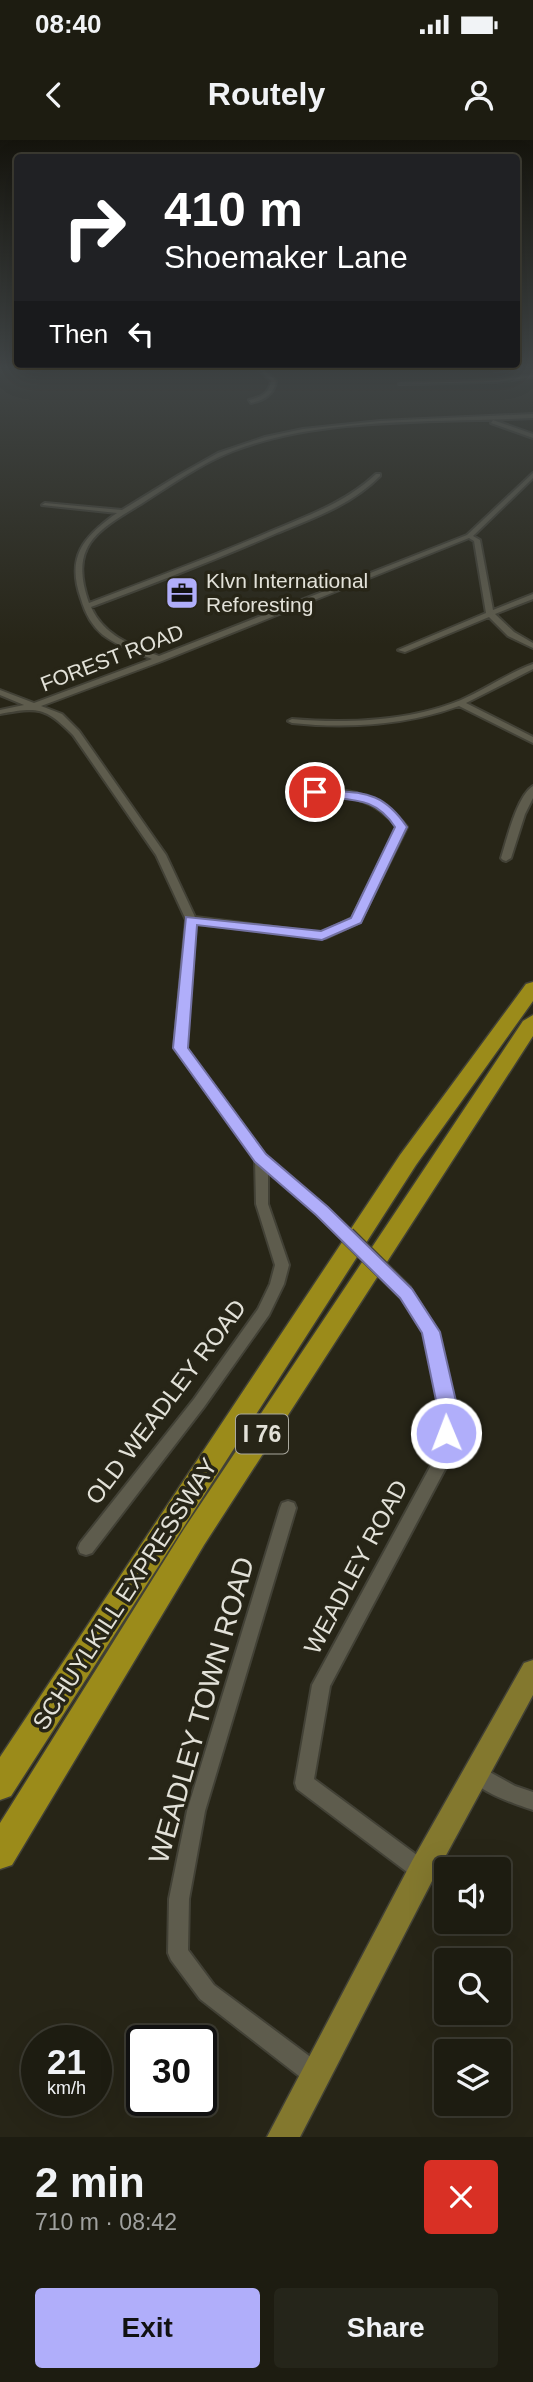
<!DOCTYPE html>
<html lang="en">
<head>
<meta charset="utf-8">
<style>
	body { margin:0; font-family:Arial,sans-serif; background:#25251a; color:#f1f3f6; height:100vh; display:flex; flex-direction:column; font-size:26px; white-space:nowrap }
	* { box-sizing:border-box; margin:0 }
	p { font-size:23px; color:#a0a19f }
	.icon { flex:none; width:38px; height:38px; fill:none; stroke:currentColor; stroke-width:2; stroke-linecap:round; stroke-linejoin:round }
	.map { position:relative; height:1997px; overflow:hidden }
	.details { display:flex; flex-direction:column; background:#1d1c11; flex:1 }
	.details>* { flex:none }
	.hud { position:absolute; left:14px; top:14px; width:506px; height:214px; border-radius:7px; box-shadow:0 7px 28px #0002,0 0 0 2px #3b3a31; background:#202124; color:#fff; overflow:hidden }
	.controls { position:absolute; left:434px; top:1717px; display:grid; gap:14px }
	.controls a { display:grid; place-items:center; width:77px; height:77px; border-radius:7px; background:#1d1c11; box-shadow:0 7px 28px #0002,0 0 0 2px #3b3a31; font-size:35px }
	.speed { position:absolute; left:21px; top:1885px; display:flex; gap:14px; font-size:35px; font-weight:700; text-align:center }
	.speed>* { display:grid; place-content:center; width:91px; height:91px; border-radius:50%; background:#1d1c11; box-shadow:0 7px 28px #0002,0 0 0 2px #3b3a31; line-height:1 }
	.speed small { font-size:18px; font-weight:400 }
	.speed .limit { border:4px solid #111; border-radius:10px; background:#fff; color:#111 }
	.pin { position:absolute; display:grid; place-items:center; width:60px; height:60px; color:#fff; margin:-30px; border:4px solid #fff; border-radius:50%; box-shadow:0 2px 7px #0007 }
	.me { position:absolute; width:77px; margin:-38px; rotate:359deg; stroke-linejoin:round; filter:drop-shadow(0 0 5px #0008) }
	.turn { display:flex; align-items:center; gap:24px; height:147px; padding:0 35px; font-size:32px }
	.turn .icon { width:91px; height:91px; stroke-width:2.5 }
	.turn b { display:block; font-size:49px; line-height:60px }
	.then { display:flex; align-items:center; height:66px; padding:0 35px; background:#0003; gap:14px; font-size:26px }
	.round { display:grid; place-items:center; flex:none; width:74px; height:74px; border-radius:7px; background:#25251a }
	.overview { display:flex; align-items:center; justify-content:space-between; height:119px; padding:0 35px }
	h1 { font-size:42px; font-weight:600; line-height:52px }
	.primary-button { display:flex; gap:14px; margin-top:auto; padding:14px 35px }
	.primary-button a { flex:1; height:80px; border-radius:7px; background:#b0aefa; color:#111; font-size:28px; font-weight:600; line-height:80px; text-align:center }
	.primary-button a+a { background:#25251a; color:#f1f3f6 }
	.status { display:flex; justify-content:space-between; align-items:center; height:49px; padding:0 35px; background:#1d1c11; direction:ltr }
	.status svg { height:19px; fill:currentColor }
	header { display:flex; justify-content:space-between; align-items:center; height:91px; padding:0 35px; background:#1d1c11; font-size:32px; font-weight:600 }
	.map>svg:first-child { display:block }
</style>
</head>
<body>
<div class="status"><b>08:40</b><svg viewBox="0 0 49 12"><path d="M0 12V9h3v3zM5 12V6h3v6zM10 12V3h3v9zM15 12V0h3v12zM26 1h20v11H26zM47 4h2v5h-2z"/></svg></div>
<header><svg class="icon" aria-label="back" viewBox="0 0 24 24"><path d="M15 5l-7 7 7 7"/></svg>Routely<svg class="icon" aria-label="person" viewBox="0 0 24 24"><circle cx="12" cy="8" r="4"/><path d="M4 21q1-7 8-7t8 7"/></svg></header>
<div class="map">
<svg width="533" height="1997" viewBox="0 0 533 1997">
	<rect width="100%" height="100%" fill="#272517"/>
	<g fill="none" stroke-linecap="round" stroke-linejoin="round">
		<defs>
			<path id="minor" d="M175,226H179L180,228L176,229Z
				M255,226H259L276,241C274,255 264,260 251,263L249,260C261,257 269,254 271,241Z
				M533,235V237L497,242L399,244L497,240Z
				M533,274V278C438,283 323,276 233,311C200,324 171,345 141,364C96,391 69,406 89,463C149,440 209,418 269,392C307,376 345,363 376,334H380V336C351,365 314,378 277,393C215,420 153,444 91,467C104,496 131,505 159,516L467,395L533,333V338L473,396L480,400L493,470L533,454V459L495,474L514,492L533,503V508L508,496L489,477L405,512L398,510L486,473L474,401L469,398L162,521L41,566L62,574L79,591L166,715L195,777L321,793L352,778L397,687C373,657 351,657 315,655L312,654V650C350,646 384,657 407,687L360,782L326,798L196,784L186,908L265,1015L328,1071L327,1074H317L268,1030V1064L289,1125L284,1144L269,1175L204,1267L92,1413L86,1415L80,1413L78,1408L80,1403L194,1259L258,1169L270,1144L275,1125L256,1064L255,1018L174,908L186,780L156,715L73,595C45,567 38,567 0,574V570L24,565L0,555V550L34,563L152,519C135,512 118,506 103,495C92,486 85,473 81,459C66,417 83,397 117,373L42,365L45,363L122,370L179,335L218,313L265,297L303,289L380,281Z
				M493,280L533,294V298L491,283Z
				M533,524V529L466,563L533,597V603L459,566C408,585 347,589 292,583L288,581L292,579C347,584 410,581 461,560C486,549 508,533 533,524Z
				M533,646V658L525,674L511,718L506,721L503,720L501,718C507,699 517,656 533,646Z
				M406,1148L411,1149L438,1192L455,1271L452,1316L330,1546L314,1639L429,1724L432,1731L429,1738L422,1741L415,1738L297,1649L295,1643L312,1545L436,1316L441,1271L424,1193L399,1153L401,1149Z
				M288,1361L294,1363L296,1368L205,1671L189,1759L188,1810L214,1845L324,1927L327,1935L324,1943L316,1946L308,1943L200,1859L171,1820L168,1813L169,1759L187,1671L280,1368L282,1363Z
				M477,1625L515,1646L533,1652V1670C515,1664 475,1651 468,1634L471,1628Z"/>
			<path id="primary" d="M533,1520V1555L432,1741L300,1997H267L412,1721L524,1523Z"/>
			<path id="motorway" d="M533,842V861L416,1025L11,1656L0,1660V1617L400,1015L526,844Z
				M533,875V896L204,1405L12,1725L0,1729V1683L184,1389L523,881Z"/>
		</defs>
		<use href="#minor" stroke="#424136" stroke-width="4"/>
		<use href="#primary" stroke="#424136" stroke-width="3"/>
		<use href="#motorway" stroke="#424136" stroke-width="3"/>
		<use href="#minor" fill="#5e5c4d" fill-rule="evenodd"/>
		<use href="#primary" fill="#83782e" fill-rule="evenodd"/>
		<use href="#motorway" fill="#9b8b1a" fill-rule="evenodd"/>
		<defs>
			<path id="minor-bridge-far1" d="M322,1071L349,1097"/>
			<path id="minor-bridge" d="M347,1095L406,1153"/>
		</defs>
		<use href="#minor-bridge-far1" stroke="#424136" stroke-width="15" stroke-linecap="butt"/>
		<use href="#minor-bridge" stroke="#424136" stroke-width="18" stroke-linecap="butt"/>
		<use href="#minor-bridge-far1" stroke="#5e5c4d" stroke-width="11"/>
		<use href="#minor-bridge" stroke="#5e5c4d" stroke-width="15"/>
	</g>
	<linearGradient id="sky" x2="0" y2="1"><stop stop-color="#15140d"/><stop offset="0.45" stop-color="#414647"/><stop offset="1" stop-color="#414647" stop-opacity="0"/></linearGradient>
	<rect width="533" height="505" fill="url(#sky)"/>
	<path fill="#b0aefa" stroke="#7271a2" stroke-width="2" d="M315,649C359,654 380,647 407,687L361,783L322,800L197,785L188,908L266,1014L328,1067L412,1149L440,1192L458,1270L453,1299L446,1301L439,1299L436,1293L438,1270L422,1193L400,1158L316,1075L255,1022L173,908L186,777L321,791L351,778L395,687C373,653 347,662 311,655L310,652Z"/>
	<defs>
		<symbol id="office-square" viewBox="-11 -11 22 22"><rect x="-9" y="-9" width="18" height="18" rx="4" fill="#b0aefa" stroke="#272517"/><path d="M-6-3h4V-5.5h4V-3h4V5H-6ZM-1-4.5V-3h2v-1.5ZM-6 0V1H6V0Z" fill="#111"/></symbol>
	</defs>
	<g fill-rule="evenodd">
		<use href="#office-square" x="163" y="434" width="38" height="38"/>
	</g>
	<g text-anchor="middle" stroke-width="7" stroke-linejoin="round" paint-order="stroke">
		<g font-size="21" fill="#e2e1d8" stroke="#272517" text-anchor="start">
			<text x="206" y="448">Klvn International<tspan x="206" dy="24">Reforesting</tspan></text>
		</g>
		<g font-size="21" fill="#e2e1d8" stroke="#272517">
			<text transform="translate(112 518) rotate(-21)" y="7">FOREST ROAD</text>
		</g>
		<rect fill="#272517" stroke="#aaa99e" stroke-width="2" x="236" y="1274.5" width="52" height="39" rx="5"/>
		<g font-size="23" font-weight="bold" fill="#e2e1d8">
			<text x="262" y="1302">I 76</text>
		</g>
		<g font-size="24" fill="#e2e1d8" stroke="#272517">
			<text transform="translate(166 1262) rotate(-53)" y="8">OLD WEADLEY ROAD</text>
			<text transform="translate(356 1427) rotate(-62)" y="8">WEADLEY ROAD</text>
			<text transform="translate(125 1454) rotate(-57)" y="8">SCHUYLKILL EXPRESSWAY</text>
		</g>
		<g font-size="28" fill="#e2e1d8" stroke="#272517">
			<text transform="translate(201 1570) rotate(-74)" y="10">WEADLEY TOWN ROAD</text>
		</g>
	</g>
</svg>
<div class="controls">
<a><svg class="icon" aria-label="sound" viewBox="0 0 24 24"><path d="M4 9h4l5-4v14l-5-4H4zM17 9q2 3 0 6"/></svg></a>
<a><svg class="icon" aria-label="search" viewBox="0 0 24 24"><circle cx="10" cy="10" r="6"/><path d="M15 15l6 6"/></svg></a>
<a><svg class="icon" aria-label="layers" viewBox="0 0 24 24"><path d="M12 4l9 5-9 5-9-5zM3 14l9 5 9-5"/></svg></a>
</div>
<div class="speed"><div>21<small>km/h</small></div><div class="limit">30</div></div>
<div class="pin" style="left:315px;top:652px;background:#d93025"><svg class="icon" aria-label="arrive" viewBox="0 0 24 24"><path d="M6 21V4h12l-3 4 3 4H6"/></svg></div>
<svg class="me" style="left:446px;top:1293px" viewBox="-20 -20 40 40"><circle r="17" fill="#b0aefa" stroke="#fff" stroke-width="3"/><path d="M0-11L8 9 0 5-8 9z" fill="#fff"/></svg>
<div class="hud">
<div class="turn"><svg class="icon" aria-label="right" viewBox="0 0 24 24"><path d="M7 20v-9h11M14 6l5 5-5 5"/></svg><div><b>410 m</b>Shoemaker Lane</div></div>
<div class="then">Then<svg class="icon" aria-label="left" viewBox="0 0 24 24"><path d="M17 20v-9H6M10 6l-5 5 5 5"/></svg></div>
</div>
</div>
<section class="details">
<div class="overview"><div><h1>2 min</h1><p>710 m · 08:42</p></div><a class="round" style="background:#d93025;color:#fff"><svg class="icon" aria-label="close" viewBox="0 0 24 24"><path d="M6 6l12 12M18 6L6 18"/></svg></a></div>
<div class="primary-button"><a>Exit</a><a>Share</a></div>
</section>
</body>
</html>
